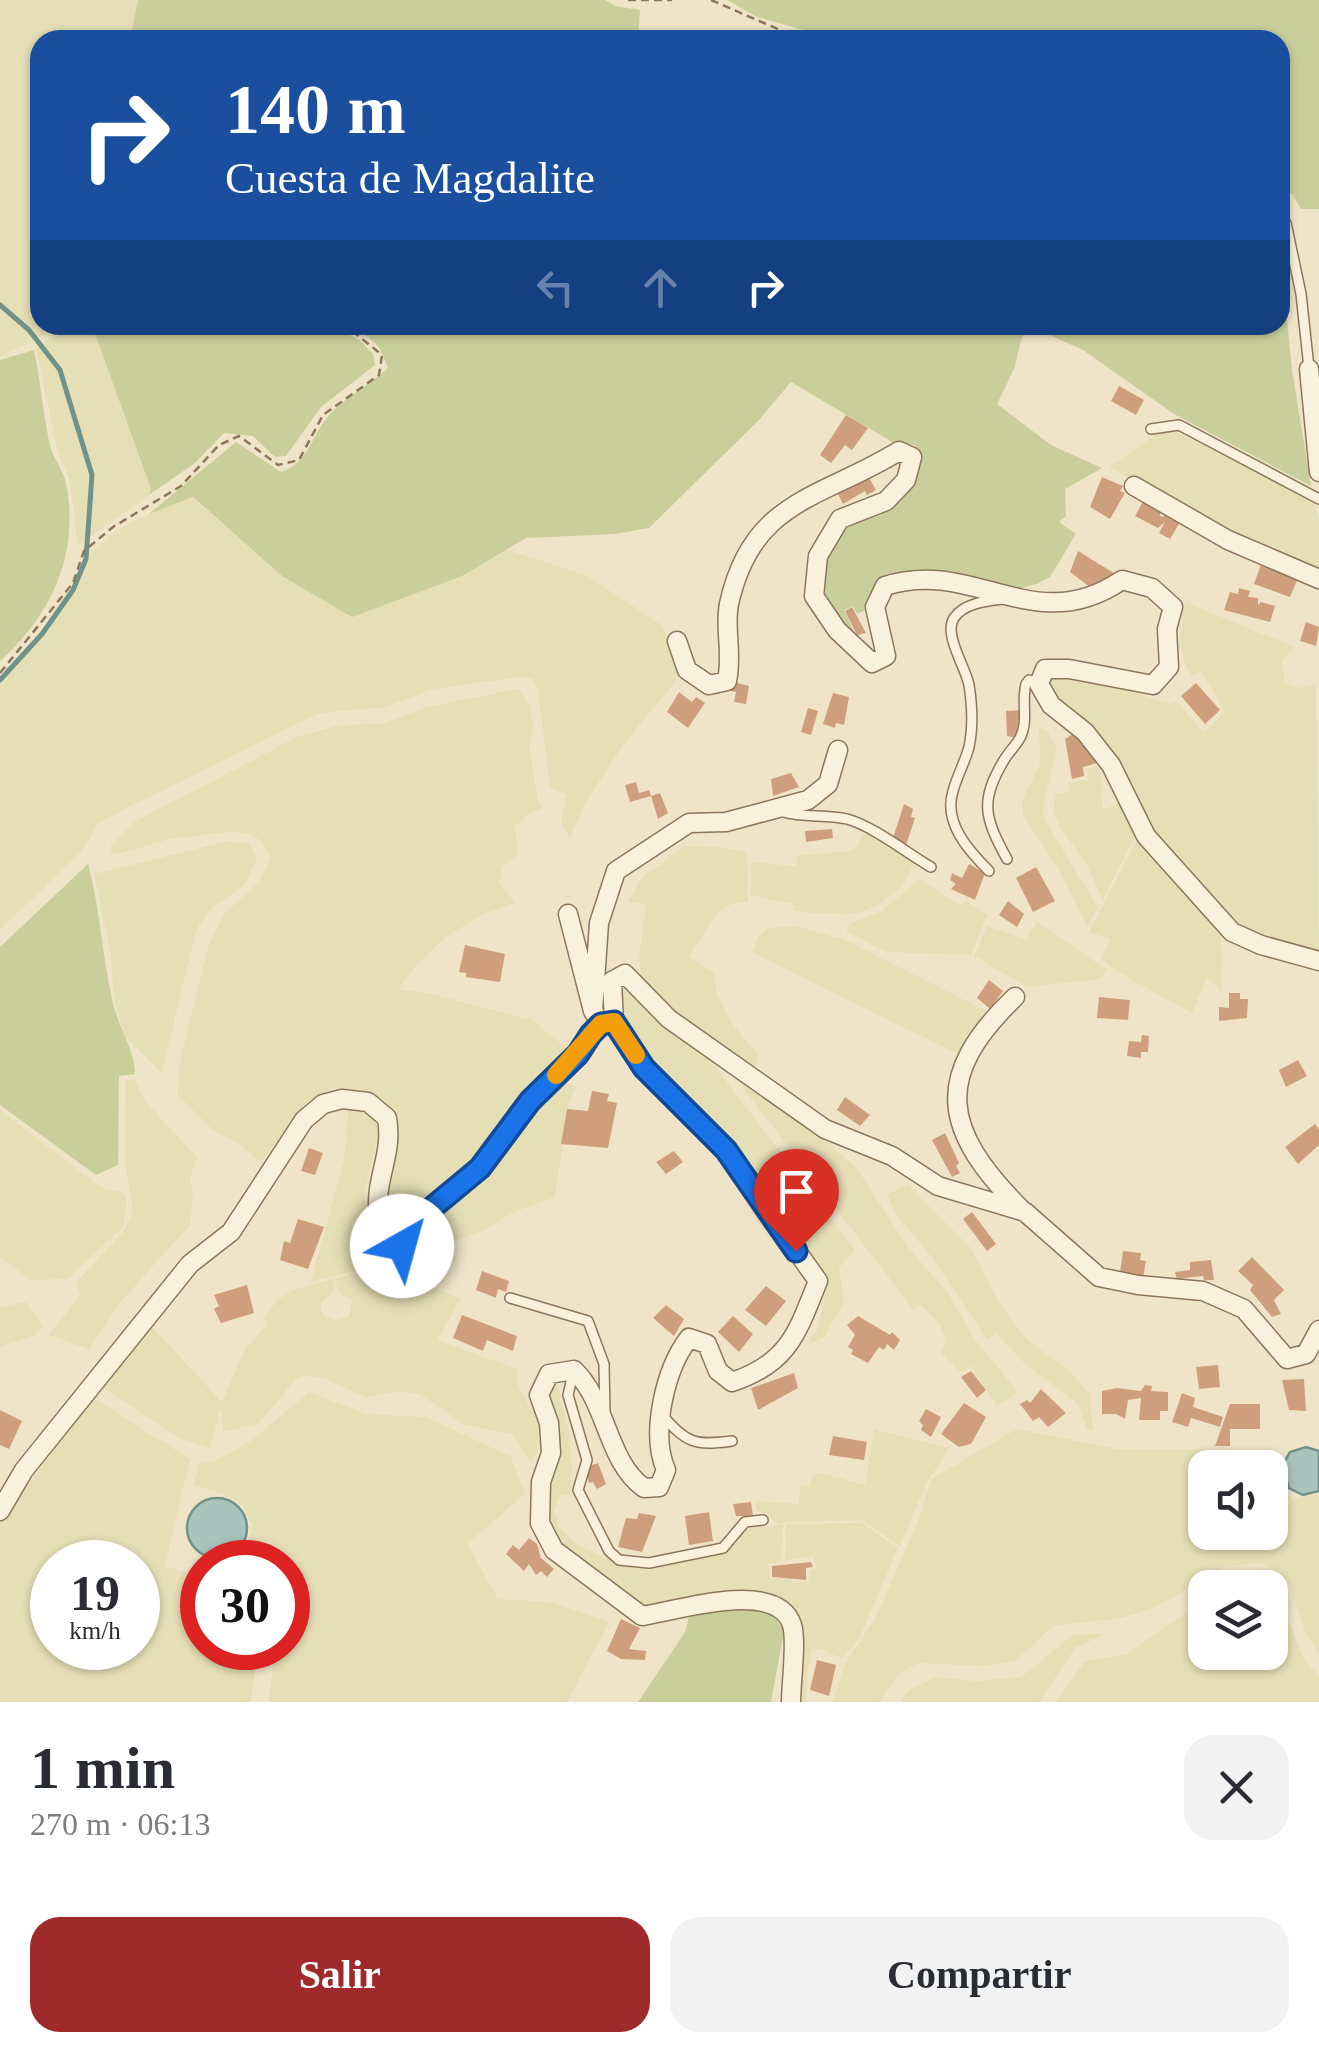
<!DOCTYPE html>
<html lang="es">
<head>
<meta charset="utf-8">
<style>
	body { margin:0; font-family:Georgia,serif; background:#f2f2f3; color:#2b2b33; height:100vh; display:flex; flex-direction:column; font-size:38px; white-space:nowrap }
	* { box-sizing:border-box; margin:0 }
	p { font-size:32px; color:#7c7c81 }
	.icon { flex:none; width:55px; height:55px; fill:none; stroke:currentColor; stroke-width:2; stroke-linecap:round; stroke-linejoin:round }
	.map { position:relative; height:1702px; overflow:hidden }
	.drawer { display:flex; flex-direction:column; background:#fff; flex:1 }
	.drawer>* { flex:none }
	.guide { position:absolute; left:30px; top:30px; width:1260px; height:305px; border-radius:30px; box-shadow:0 2px 8px #0004; background:#1a4fa0; color:#fff; overflow:hidden }
	.buttons { position:absolute; left:1188px; top:1450px; display:grid; gap:20px }
	.buttons a { display:grid; place-items:center; width:100px; height:100px; border-radius:20px; background:#fff; box-shadow:0 2px 8px #0004; font-size:50px }
	.speed { position:absolute; left:30px; top:1540px; display:flex; gap:20px; font-size:50px; font-weight:700; text-align:center }
	.speed>* { display:grid; place-content:center; width:130px; height:130px; border-radius:50%; background:#fff; box-shadow:0 2px 8px #0004; line-height:1 }
	.speed small { font-size:25px; font-weight:400 }
	.speed .limit { border:15px solid #d22; background:#fff; color:#111 }
	.pin { position:absolute; display:grid; place-items:center; width:85px; height:85px; color:#fff; margin:-102px -42px; border-radius:50% 50% 50% 0; rotate:-45deg; box-shadow:0 0 10px #0007 }
	.pin .icon { rotate:45deg }
	.me { position:absolute; width:110px; margin:-55px; rotate:38deg; stroke-linejoin:round; filter:drop-shadow(0 0 8px #0008) }
	.turn { display:flex; align-items:center; gap:35px; height:210px; padding:0 30px; font-size:45px }
	.turn .icon { width:130px; height:130px; stroke-width:2.5 }
	.turn b { display:block; font-size:70px; line-height:85px }
	.lanes { display:flex; align-items:center; height:95px; padding:0 30px; background:#0003; justify-content:center; gap:50px; direction:ltr }
	.lanes .off { opacity:.35 }
	.round { display:grid; place-items:center; flex:none; width:105px; height:105px; border-radius:30px; background:#f2f2f3 }
	.headline { display:flex; align-items:center; justify-content:space-between; height:170px; padding:0 30px }
	h1 { font-size:60px; font-weight:700; line-height:75px }
	.cta { display:flex; gap:20px; margin-top:auto; padding:20px 30px }
	.cta a { flex:1; height:115px; border-radius:30px; background:#9e2a2b; color:#fff; font-size:40px; font-weight:700; line-height:115px; text-align:center }
	.cta a+a { background:#f2f2f3; color:#2b2b33 }
	.map>svg:first-child { display:block }
</style>
</head>
<body>
<div class="map">
<svg width="1319" height="1702" viewBox="0 0 1319 1702">
	<rect width="100%" height="100%" fill="#f0e4c8"/>
	<path fill="#e6deb5" fill-rule="evenodd" d="M0,0H138L130,40H40V325H64L0,357Z
		M67,325H92L151,489L149,495L78,545L70,481L57,448L36,349Z
		M1161,431H1174L1314,501L1319,524V573L1264,551L1109,467Z
		M192,497L282,576H462L504,549L586,575L663,626L680,676L623,745L585,803L570,838L561,822L567,794L550,788L538,688L532,679L518,677L433,689L386,707L320,713L124,809L98,824L82,851L0,930V680L75,591L92,551L129,522Z
		M1185,602L1294,647L1281,661L1285,683L1298,688L1316,684L1319,954L1298,951L1236,927L1150,831L1045,683L1049,674L1104,683L1170,704L1177,701L1203,733L1226,712L1201,672L1192,676L1186,666L1179,643Z
		M518,689L530,706L533,726L529,745L538,802L543,808L528,814L514,827L519,854L503,865L499,883L515,903L479,916L446,937L416,965L398,990L423,992L532,1020L569,1050L486,1145L400,1230L388,1228L385,1174L398,1143L399,1116L360,1089L333,1088L307,1102L261,1162L236,1142L213,1130L177,1094L180,1062L209,944L224,914L260,881L271,857L261,841L249,833L229,832L169,839L122,853L111,854V845L136,821L297,737L340,725L382,724L427,707Z
		M1039,726L1048,732L1057,749L1043,806L1044,819L1098,908L1087,927L1061,873L1023,815L1022,801L1040,764Z
		M1100,765L1103,810L1119,803L1136,835L1103,900L1086,863L1060,827L1054,811L1055,795L1070,791L1068,783L1089,779L1087,769Z
		M866,831L915,862L902,886L878,905L855,914L814,913L794,911L792,904L750,895L752,862L796,866L797,855L853,851Z
		M1138,837L1221,929L1222,991L1207,978L1192,1013L1118,972L1101,958L1111,939L1089,932Z
		M228,841L250,844L257,858L245,884L209,911L196,930L162,1073L125,1036L114,999L110,951L94,874Z
		M685,846L721,847L747,853L748,902L733,903L715,915L689,957L714,972L717,995L734,1026L758,1055L755,1066L677,1018L641,978L639,958L646,905L628,901L642,878Z
		M919,879L960,906L967,901L987,915L971,955L886,952L847,932V925L882,911Z
		M1037,922L1107,970L1100,979L1028,987L974,956L987,926L1026,939Z
		M796,926L845,940L986,1011L958,1054L752,952L758,937L768,928Z
		M622,986L710,1060L855,1250L839,1268L844,1302L824,1337L812,1343L810,1335L817,1331L828,1282L715,1127L654,1068L630,1032L618,1004V988Z
		M134,1079L145,1101L197,1157L190,1179L193,1196L190,1225L118,1305L89,1349L48,1335L81,1295L76,1283L124,1231L133,1212L125,1163L126,1081Z
		M563,1080L576,1087L569,1101L555,1197L514,1212L484,1230L428,1251L423,1235Z
		M737,1080L807,1124L857,1169L908,1247L948,1293L976,1341L1018,1392L997,1406L971,1366L960,1372L941,1353L946,1341L939,1323L921,1305L913,1309Z
		M349,1107H363L380,1128L364,1195L374,1245L387,1263L311,1282L344,1160Z
		M0,1110L100,1187L124,1193L127,1206L123,1227L68,1279L31,1280L0,1257Z
		M908,1185L971,1248L998,1301L1027,1340L1070,1371L1090,1394L1093,1429L1087,1430L1079,1405L1023,1362L996,1334L988,1340L933,1259L895,1213L887,1194Z
		M371,1269L376,1285L391,1281L393,1271L461,1299L437,1340L517,1369L518,1385L539,1425L538,1452L531,1462L512,1434L465,1425L421,1395L402,1391L366,1397L324,1378L303,1376L295,1380L259,1423L223,1432L221,1407L210,1448L180,1438L98,1384L150,1325L222,1402L244,1351L267,1325L264,1317L278,1300L291,1291L333,1279L334,1291L321,1303L322,1315L336,1321L349,1316L352,1301L337,1291L336,1278Z
		M26,1302L43,1327L33,1336L0,1347V1307Z
		M556,1378L569,1432L572,1472L570,1494L560,1496L554,1511L560,1529L578,1545L624,1565L647,1567L729,1550L745,1529L783,1524L781,1561L768,1564L770,1578L791,1579L793,1583L809,1582V1571L816,1567L814,1556L785,1561L786,1524L862,1523L898,1548L859,1639L842,1659L822,1649H812L806,1679V1702H796L785,1603L766,1593L750,1591L642,1609L558,1545L545,1521L544,1397Z
		M309,1392L366,1414L427,1417L511,1457L525,1494L467,1544L498,1599L550,1602L609,1622L567,1702H269L275,1648H288V1591L299,1570L286,1553L269,1541L249,1544L251,1524L243,1506L226,1495L194,1485L200,1462L215,1461L251,1441Z
		M93,1398L190,1459L165,1566L202,1578V1648H258L251,1702H0V1523ZM52,1562H138V1648H52Z
		M874,1429L949,1448L926,1484L900,1546L862,1520L775,1523L768,1514L757,1511L756,1501L798,1504L801,1484L809,1487L811,1477L820,1473L865,1485Z
		M1017,1429L1117,1449L1267,1450L1277,1457L1275,1478L1292,1500L1319,1494V1655L1305,1631L1288,1581L1263,1563L1226,1566L1156,1607L1122,1618L1053,1626L1014,1662L983,1666L918,1663L898,1675L879,1702H833L845,1664L876,1617L918,1521L931,1479ZM1205,1468H1270V1532H1205Z
		M1242,1578H1259L1274,1586L1304,1660L1319,1676V1702H1056L1085,1661L1127,1654L1205,1600V1652H1270V1588L1226,1587Z
		M1074,1634H1105L1075,1648L1039,1702H900L909,1690L937,1677L976,1681L1021,1677Z"/>
	<path fill="#c9cf9b" d="M138,0H605L615,6L640,10L638,40H130Z
		M727,0H1319V209H1301L1292,194L1280,193V40H819L804,30L757,17Z
		M1280,248L1292,370L1311,486L1174,414L1083,350L1034,328L1022,337L1014,369L997,404L1051,445L1102,468L1065,489L1066,516L1059,522L1076,534L1050,577L1037,584L1017,589L932,573L898,572L876,585L870,608L857,614L853,606L844,610L865,654L819,592L824,556L842,523L888,507L919,460L915,445L894,443L791,382L760,419L649,528L615,534L526,538L462,576L352,617L282,576L193,497L149,514L236,442L281,472C307,464 311,438 326,419C338,402 371,384 388,368L379,347L354,325H1280Z
		M92,325H241L290,333L331,326L360,340L373,354L375,365L321,407L286,456L275,457L253,436L224,433L195,463L149,495L151,489Z
		M34,350C41,382 43,417 51,449C55,461 64,471 66,484C80,552 52,615 0,661V360Z
		M88,864C100,908 102,954 112,999C117,1025 135,1050 135,1074L119,1076L118,1165L96,1175L0,1105V947Z
		M746,1606L769,1610L784,1631L771,1702H638L685,1632L689,1617Z"/>
	<path fill="#a9c4bc" stroke="#6f938a" stroke-width="2.5" d="M1306,1447L1319,1451V1491L1303,1495L1289,1488L1282,1466L1290,1452Z
		M187 1528a30 30 0 1 1 60 0a30 30 0 1 1-60 0Z"/>
	<g fill="none" stroke-linecap="round" stroke-linejoin="round">
		<path stroke="#6f938a" stroke-width="5" d="M0,305L29,330L60,370L92,475L86,559L73,590L42,634L0,680"/>
	</g>
	<path fill="#cf9f7d" d="M1119,386L1144,400L1136,415L1111,401Z
		M846,415L868,428L852,450L845,445L831,463L820,455Z
		M867,474L876,490L867,495L865,491L843,504L837,492Z
		M1102,477L1123,486L1120,491L1125,493L1110,519L1090,507Z
		M1145,498L1161,507L1160,516L1163,517L1166,510L1182,519L1170,539L1159,533L1165,522L1158,528L1135,516Z
		M1078,551L1117,575L1090,587L1070,572Z
		M1263,559L1298,578L1290,597L1254,584Z
		M1239,588L1250,591L1248,597L1258,598V605L1261,602L1275,606L1270,622L1224,610L1230,592L1238,594Z
		M852,607L866,633L857,635L845,611Z
		M1306,622L1319,627L1316,646L1300,641Z
		M730,681L749,686L746,704L734,702L736,692L726,690Z
		M1196,683L1220,710L1205,724L1181,696Z
		M679,692L692,702L696,697L705,703L688,728L667,712Z
		M833,693L849,697L844,725L836,723L835,728L823,724Z
		M808,708L818,711L811,735L801,732Z
		M1020,710L1016,738L1007,736L1006,711Z
		M1076,732L1101,762L1083,767L1084,776L1072,779L1065,739Z
		M791,773L799,787L773,796L771,779Z
		M636,782L639,793L649,790L651,796L630,802L625,785Z
		M660,793L668,813L658,819L651,796Z
		M904,804L913,809L911,817L915,818L906,845L893,838Z
		M832,829L833,838L806,842L805,831Z
		M969,864L985,873L975,900L951,889L956,884L950,880L952,873L962,878Z
		M1036,867L1055,901L1033,912L1016,878Z
		M1008,901L1024,914L1017,927L999,915Z
		M465,945L505,954L500,982L466,977V973L459,972Z
		M989,980L1003,991L990,1009L977,998Z
		M1229,993H1240V999H1248L1247,1018L1219,1021V1007L1229,1008Z
		M1099,997L1130,1000L1128,1020L1097,1018Z
		M1142,1035L1149,1036L1148,1052H1141V1058L1127,1056L1129,1041L1141,1042Z
		M1298,1060L1307,1076L1286,1087L1279,1070Z
		M592,1091L609,1094L607,1101L617,1103L608,1148L561,1144L567,1109L588,1111Z
		M845,1097L870,1115L860,1126L837,1110Z
		M1315,1124L1319,1129V1145L1298,1164L1285,1147Z
		M945,1133L959,1163L956,1166L960,1173L952,1177L932,1140Z
		M309,1148L323,1153L315,1175L301,1171Z
		M674,1151L683,1162L666,1174L656,1162Z
		M972,1212L996,1244L987,1251L963,1219Z
		M298,1219L324,1227L308,1269L280,1260L284,1241L290,1243Z
		M1123,1251L1141,1253L1140,1260L1146,1261L1143,1278L1120,1273Z
		M1252,1257L1284,1290L1274,1300L1281,1314L1272,1317L1250,1290L1253,1285L1238,1271Z
		M1211,1260L1214,1280H1204L1203,1276L1177,1279L1175,1272L1190,1270V1262Z
		M482,1271L509,1281L506,1292L498,1289L496,1298L476,1290Z
		M247,1285L254,1313L221,1323L214,1309L219,1306L214,1295Z
		M766,1286L786,1301L766,1326L745,1310Z
		M666,1305L684,1319L674,1336L653,1318Z
		M462,1315L517,1336L513,1351L487,1340L483,1351L453,1338Z
		M733,1316L753,1334L739,1352L718,1332Z
		M858,1316L890,1335L892,1332L900,1340L894,1350L887,1344L884,1350L879,1347L868,1363L851,1354L853,1350L848,1347L855,1335L847,1325Z
		M1218,1365L1220,1387L1199,1389L1196,1367Z
		M971,1371L986,1390L977,1398L961,1377Z
		M794,1373L798,1388L758,1410L751,1388Z
		M1304,1379L1306,1411L1289,1410L1282,1380Z
		M1145,1385L1152,1386L1151,1391L1168,1392V1411H1160V1420H1139L1141,1398L1128,1400L1125,1419L1116,1414H1102V1391L1117,1388L1141,1391Z
		M1041,1389L1066,1413L1048,1427L1039,1417L1033,1421L1020,1404L1027,1400L1030,1403Z
		M1182,1393L1195,1398L1193,1407L1223,1417L1220,1427L1191,1418L1188,1427L1172,1422Z
		M964,1403L986,1417L971,1444L959,1447L941,1434Z
		M1230,1404H1260V1429H1230V1446H1215Z
		M926,1409L941,1417L931,1437L921,1430L923,1425L919,1421Z
		M0,1410L22,1421L9,1449L0,1445Z
		M833,1436L867,1442L864,1460L829,1455Z
		M598,1463L606,1484L597,1489L593,1482L589,1483L586,1467Z
		M751,1502L753,1516H736L733,1504Z
		M709,1512L713,1541L689,1545L685,1516Z
		M639,1513L656,1516L642,1552L618,1547L626,1518L637,1519Z
		M529,1538L537,1544L541,1558L554,1569L547,1577L541,1571L536,1575L529,1564L524,1571L506,1554L513,1545L519,1550Z
		M811,1562L813,1567L806,1568V1580L772,1577V1566Z
		M621,1619L640,1628L629,1649L646,1651L645,1660L621,1659L607,1651Z
		M817,1660L836,1665L829,1696L810,1690Z"/>
	<g fill="none" stroke-linecap="round" stroke-linejoin="round">
		<defs>
			<path id="service" d="M1286,223L1301,294L1309,368
				M1151,429L1179,425L1319,499
				M783,812C804,818 825,814 847,819C873,826 907,853 931,867
				M1007,859C984,817 979,800 1006,757C1010,751 1016,745 1020,738C1029,721 1021,702 1026,684L1029,680L1039,684
				M989,871C969,851 943,823 953,791C957,776 965,762 969,747C973,728 972,704 969,685C966,668 943,634 954,618C964,603 987,601 1003,599
				M510,1298L588,1321L604,1364L605,1413
				M573,1373L568,1395L587,1460L578,1490L609,1551L619,1560L649,1563L723,1548L745,1522L763,1520
				M662,1415C687,1443 694,1446 732,1441"/>
			<path id="minor" d="M1309,369L1319,472
				M1134,486L1228,540L1319,579
				M677,641L687,670L709,685L727,681C733,652 724,628 729,604C752,499 821,499 899,451L912,457L906,480L886,501L840,519L818,556L814,596L837,630L872,663L886,656L875,607L885,586C974,557 1034,640 1122,580L1152,588L1173,607L1167,629L1169,667L1153,685L1069,669H1045L1039,684L1051,705L1085,732L1111,765L1146,836L1232,932L1261,945L1319,961
				M568,914L593,1011L601,1024L614,1022
				M1015,997C932,1077 942,1130 1022,1210
				M593,1011L599,923L616,871L689,823L726,822L808,800L828,784L838,750
				M0,1511L24,1470L190,1264L231,1232L304,1120L323,1104L342,1099L368,1102L387,1118C395,1165 364,1186 386,1242L402,1246L427,1212L480,1168L530,1101L578,1053L591,1034
				M791,1702C791,1683 797,1641 792,1625C777,1578 677,1611 642,1616L554,1550L540,1523L541,1482L551,1453L549,1423L539,1395L549,1374L574,1370C608,1403 606,1460 644,1488L659,1487L666,1470C650,1434 665,1369 689,1338L707,1344L718,1371L732,1382C789,1363 797,1333 818,1281L725,1150L645,1068L614,1022L612,981L625,974L669,1019L825,1129L892,1156L938,1186L1025,1212L1099,1277L1138,1285L1203,1291L1244,1309L1287,1359L1306,1354L1319,1330"/>
		</defs>
		<use href="#service" stroke="#8d765c" stroke-width="12"/>
		<use href="#minor" stroke="#8d765c" stroke-width="21"/>
		<path stroke="#8d765c" stroke-width="2.5" stroke-dasharray="8 5" stroke-linecap="butt" d="M628,0H672
			M711,0L803,40
			M255,325H313
			M0,673L73,583L84,551L113,527L181,486L219,445L239,436L278,465L299,460L323,415L379,375L382,355L345,325"/>
		<use href="#service" stroke="#faf1dc" stroke-width="9"/>
		<use href="#minor" stroke="#faf1dc" stroke-width="18"/>
	</g>
	<g fill="none" stroke-linecap="round" stroke-linejoin="round">
		<defs>
			<path id="route" d="M402,1246L427,1212L480,1168L530,1101L578,1054L591,1034L601,1024L614,1022L644,1068L726,1150L796,1251"/>
		</defs>
		<use href="#route" stroke="#114b97" stroke-width="25"/>
		<use href="#route" stroke="#1a73e8" stroke-width="18"/>
		<path stroke="#f59e0b" stroke-width="18" d="M556,1075L601,1024L614,1022L636,1055"/>
	</g>
</svg>
<div class="buttons">
<a><svg class="icon" aria-label="sound" viewBox="0 0 24 24"><path d="M4 9h4l5-4v14l-5-4H4zM17 9q2 3 0 6"/></svg></a>
<a><svg class="icon" aria-label="layers" viewBox="0 0 24 24"><path d="M12 4l9 5-9 5-9-5zM3 14l9 5 9-5"/></svg></a>
</div>
<div class="speed"><div>19<small>km/h</small></div><div class="limit">30</div></div>
<div class="pin" style="left:796px;top:1251px;background:#d93025"><svg class="icon" aria-label="arrive" viewBox="0 0 24 24"><path d="M6 21V4h12l-3 4 3 4H6"/></svg></div>
<svg class="me" style="left:402px;top:1246px" viewBox="-20 -20 40 40"><circle r="19" fill="#fff"/><path d="M0-13L10 11 0 6-10 11z" fill="#1a73e8"/></svg>
<div class="guide">
<div class="turn"><svg class="icon" aria-label="right" viewBox="0 0 24 24"><path d="M7 20v-9h11M14 6l5 5-5 5"/></svg><div><b>140 m</b>Cuesta de Magdalite</div></div>
<div class="lanes"><svg class="icon off" aria-label="left" viewBox="0 0 24 24"><path d="M17 20v-9H6M10 6l-5 5 5 5"/></svg><svg class="icon off" aria-label="ahead" viewBox="0 0 24 24"><path d="M12 20V5M6 11l6-6 6 6"/></svg><svg class="icon" aria-label="right" viewBox="0 0 24 24"><path d="M7 20v-9h11M14 6l5 5-5 5"/></svg></div>
</div>
</div>
<section class="drawer">
<div class="headline"><div><h1>1 min</h1><p>270 m · 06:13</p></div><a class="round"><svg class="icon" aria-label="close" viewBox="0 0 24 24"><path d="M6 6l12 12M18 6L6 18"/></svg></a></div>
<div class="cta"><a>Salir</a><a>Compartir</a></div>
</section>
</body>
</html>
